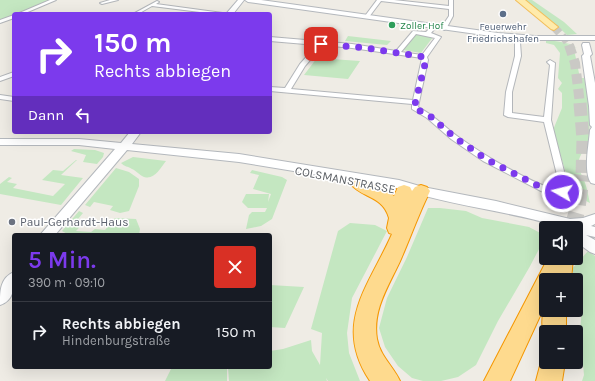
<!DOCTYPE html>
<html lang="de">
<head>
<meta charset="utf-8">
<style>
	body { margin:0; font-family:Karla,sans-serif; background:#242831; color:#f1f3f6; height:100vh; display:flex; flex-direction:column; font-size:15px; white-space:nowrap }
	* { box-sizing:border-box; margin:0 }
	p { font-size:13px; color:#9ea1a6 }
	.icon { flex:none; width:22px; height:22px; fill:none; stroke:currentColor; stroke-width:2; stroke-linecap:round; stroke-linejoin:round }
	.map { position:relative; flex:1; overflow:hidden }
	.sheet { position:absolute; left:12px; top:233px; width:260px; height:136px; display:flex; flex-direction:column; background:#171b24; border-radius:4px; box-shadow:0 4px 16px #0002 }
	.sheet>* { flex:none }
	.guide { position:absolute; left:12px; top:12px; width:260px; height:122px; border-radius:4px; box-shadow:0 4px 16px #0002; background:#7c3aed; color:#fff; overflow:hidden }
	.tools { position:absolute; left:539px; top:221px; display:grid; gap:8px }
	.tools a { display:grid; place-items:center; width:44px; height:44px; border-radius:4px; background:#171b24; box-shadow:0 4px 16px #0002; font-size:20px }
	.pin { position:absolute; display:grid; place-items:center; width:34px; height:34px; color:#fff; margin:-17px; border-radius:8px; box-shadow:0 2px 6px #0006 }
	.me { position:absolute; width:44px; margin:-22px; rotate:278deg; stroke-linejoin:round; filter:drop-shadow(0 0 3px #0008) }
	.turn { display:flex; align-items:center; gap:14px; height:84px; padding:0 16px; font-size:18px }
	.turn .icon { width:52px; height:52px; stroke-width:2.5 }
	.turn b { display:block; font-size:28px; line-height:34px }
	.then { display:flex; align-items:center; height:38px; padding:0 16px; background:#0003; gap:8px; font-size:15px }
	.round { display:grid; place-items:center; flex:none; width:42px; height:42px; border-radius:4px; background:#242831 }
	.headline { display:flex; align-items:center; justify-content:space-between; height:68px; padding:0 16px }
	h1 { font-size:24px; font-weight:600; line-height:30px; color:#7c3aed }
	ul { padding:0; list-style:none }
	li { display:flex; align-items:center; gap:12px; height:60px; padding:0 16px; border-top:1px solid #363941 }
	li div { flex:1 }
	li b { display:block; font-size:15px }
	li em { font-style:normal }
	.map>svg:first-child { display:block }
</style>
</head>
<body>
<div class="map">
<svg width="595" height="381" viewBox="0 0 595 381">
	<rect width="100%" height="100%" fill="#efece5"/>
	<path fill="#c4e7c1" d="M0,0H50L2,20L0,19Z
		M523,0H532L564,22L577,34L567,35L553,22Z
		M416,34L433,37L421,53L403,50Z
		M348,36L391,41L387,45L345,41Z
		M546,40C558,42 567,41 577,48L562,42L571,46L575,54L580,78H584C590,103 590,122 589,147L586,146C577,161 576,163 583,178C587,186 588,195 590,203L572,194L553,130L562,108V93L558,89L562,83L558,78L560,53L554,45L546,43Z
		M317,58L360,61L348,79L304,75Z
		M74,149L95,150L104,153L103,157L97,164L83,162L86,155L71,151Z
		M133,157L166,161C160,169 153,182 142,176C139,174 135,170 132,169C127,166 125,167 121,163Z
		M76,160H77L61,175L83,178L61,205L0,194V184L9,177L12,178L7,182L17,184L13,188L53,196L65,184L42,180L53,170L63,171Z
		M116,168L129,172L139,179V186L129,211L120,213L110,210L113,206L94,202L90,207L85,205Z
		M252,170L282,177L287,180L272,219L261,226L246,229L249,215L252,212H265L267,208H248L242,202L246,194H269L268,202L271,194L253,189L259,175L250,173Z
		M428,208H440L466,211L482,218L529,227L546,236L529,268L498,321L476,365L458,377L441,381H423L412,378L398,366L385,347L379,328L387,298L407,257Z
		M79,211L83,213L78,219L86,220L76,231L91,232L95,229L105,230L115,218L136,219L140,229L139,235H69L62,231Z
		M350,223L375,225L387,231L352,298L347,333L349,353L360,381H328L326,378L327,381H229L228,367H270V351L283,349L311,340L312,351L320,365L322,333L311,329L338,231Z
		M588,251L595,256V381H582L584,375L580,333L582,306L572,269Z
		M270,285L304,287L285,328L270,327Z
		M172,367H227V381H165Z"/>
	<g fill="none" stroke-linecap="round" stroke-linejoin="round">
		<path stroke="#cac9c5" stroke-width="8" stroke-dasharray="8 4" stroke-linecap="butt" d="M554,27L565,39L570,46"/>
		<path stroke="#cac9c5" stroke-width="10" stroke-dasharray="10 5" stroke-linecap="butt" d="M569,45L575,63L580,104"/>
		<path stroke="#cac9c5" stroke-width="13" stroke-dasharray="13 6" stroke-linecap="butt" d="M580,103L583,139L582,176"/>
		<path stroke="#cac9c5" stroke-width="16" stroke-dasharray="16 8" stroke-linecap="butt" d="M572,228L577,211L582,175"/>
		<defs>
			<path id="street" d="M50,0H56L23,14H17Z
				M110,0H118L102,4L100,3Z
				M377,0H394L449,6V0H453V16L446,29L444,30L441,28L449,16V9L381,1L369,17H365V16Z
				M157,1L159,2L156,4L230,14H216L152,6L138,14H133Z
				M14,15V18L0,23V20Z
				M433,25L437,26L431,33L441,37L427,57L428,60L418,107C435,116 442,125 457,136C486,157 524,179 557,191L560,187L544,122L508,117L504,115L506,92L515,56V41L520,42L521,56L512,92V113L544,117L550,65L547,62L550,60L555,63L551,120L568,187L565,194L558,197L541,191L483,161L451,139L427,118L412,109V104L270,91V87L285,88L300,64L317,45L270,41V37L352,44L396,51L413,31L426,32ZM416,34L435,38L422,55L401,52ZM323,45L352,48L422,58L413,100L291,89L305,66Z
				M14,72V76L0,81V77Z
				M0,95L14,97V101L0,99Z"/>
			<path id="secondary" d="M238,0H244L233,14H226Z
				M245,0H261L498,33L535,36H595V40H535L498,37L270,5L248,2Z
				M583,43H589L592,54L590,56L595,83V184L591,183C583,171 589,144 590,130L592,127L590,125L589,106L582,56L584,54L582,45Z
				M130,132H141L132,144L239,154L399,180L423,187L496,201L570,219L583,218L595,214V224L591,226L595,227V237L586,235L595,240V254L590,252L576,242V228H565C510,211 452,206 397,188L239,162L127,150L55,235H40L115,149L79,145H0V139H79L121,143Z
				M14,272C14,286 15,300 0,305C0,291 0,278 14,272Z"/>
			<path id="primary" d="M516,0H525L558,27L554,30L551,29Z"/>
			<path id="highway" d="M358,178L384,189L394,196L398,187L404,185L410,187L412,191L415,187L421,185L427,187L430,191C419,213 411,236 401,259C390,284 372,309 377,339C380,356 393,366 400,381H370C332,324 369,286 392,234L389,233L387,228L389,218C383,195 360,198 350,183L352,179Z
				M548,258H573L571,280H546V303L510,381H484Z
				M546,305V310H566V332H546V340C541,330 541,315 546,305Z
				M546,353V362H565L562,381H536L541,362Z"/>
		</defs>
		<use href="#street" stroke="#b3b6ba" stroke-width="2"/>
		<use href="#secondary" stroke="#b4b8bd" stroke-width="2"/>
		<use href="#primary" stroke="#f3be5a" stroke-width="2"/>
		<use href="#highway" stroke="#f59700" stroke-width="2"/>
		<use href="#street" fill="#fff" fill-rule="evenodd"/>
		<use href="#secondary" fill="#fff" fill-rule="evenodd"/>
		<use href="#primary" fill="#ffebab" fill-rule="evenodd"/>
		<use href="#highway" fill="#feda8e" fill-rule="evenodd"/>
	</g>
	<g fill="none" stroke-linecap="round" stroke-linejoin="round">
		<path stroke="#7c3aed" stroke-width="7" stroke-dasharray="0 12.6" d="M321,44L366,48L424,57L426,60L414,108L430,116L454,137L486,159L544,189C550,192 555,195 562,192"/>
	</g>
	<circle fill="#5c6f8a" stroke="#fff" stroke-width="1.5" cx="503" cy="14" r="4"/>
	<circle fill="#2e9e5b" stroke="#fff" stroke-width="1.5" cx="392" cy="25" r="4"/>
	<circle fill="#6b7280" stroke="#fff" stroke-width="1.5" cx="12" cy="222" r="4"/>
	<g text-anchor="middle" stroke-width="3" stroke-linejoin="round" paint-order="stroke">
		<g font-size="10" fill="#27864d" stroke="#fff" text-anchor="start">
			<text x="400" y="29">Zoller Hof</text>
		</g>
		<g font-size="10" fill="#4e5e75" stroke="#fff">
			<text x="503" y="30">Feuerwehr<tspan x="503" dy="12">Friedrichshafen</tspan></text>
		</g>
		<g font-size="12" fill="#5d6166" stroke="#fff">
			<text transform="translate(345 180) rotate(11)" y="4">COLSMANSTRASSE</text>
		</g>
		<g font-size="12" fill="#5b616d" stroke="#fff" text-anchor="start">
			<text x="20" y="226">Paul-Gerhardt-Haus</text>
		</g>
	</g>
</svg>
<div class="tools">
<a><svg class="icon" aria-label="sound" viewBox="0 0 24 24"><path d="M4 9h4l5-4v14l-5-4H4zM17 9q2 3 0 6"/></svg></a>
<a>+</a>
<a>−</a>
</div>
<div class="pin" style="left:321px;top:44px;background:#d93025"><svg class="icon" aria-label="arrive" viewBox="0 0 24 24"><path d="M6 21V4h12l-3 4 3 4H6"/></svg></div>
<svg class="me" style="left:562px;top:192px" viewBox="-20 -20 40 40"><circle r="17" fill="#7c3aed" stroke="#fff" stroke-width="3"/><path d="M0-11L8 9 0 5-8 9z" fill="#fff"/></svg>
<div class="guide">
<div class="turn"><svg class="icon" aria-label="right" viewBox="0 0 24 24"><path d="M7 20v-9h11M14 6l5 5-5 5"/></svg><div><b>150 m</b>Rechts abbiegen</div></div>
<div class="then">Dann<svg class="icon" aria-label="left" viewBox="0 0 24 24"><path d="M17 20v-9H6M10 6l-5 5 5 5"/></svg></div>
</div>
<section class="sheet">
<div class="headline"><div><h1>5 Min.</h1><p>390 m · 09:10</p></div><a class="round" style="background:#d93025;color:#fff"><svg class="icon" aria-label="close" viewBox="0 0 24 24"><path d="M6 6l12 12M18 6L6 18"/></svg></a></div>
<ul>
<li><svg class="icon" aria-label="right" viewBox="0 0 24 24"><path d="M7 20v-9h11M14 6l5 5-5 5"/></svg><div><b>Rechts abbiegen</b><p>Hindenburgstraße</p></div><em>150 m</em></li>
</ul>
</section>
</div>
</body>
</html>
